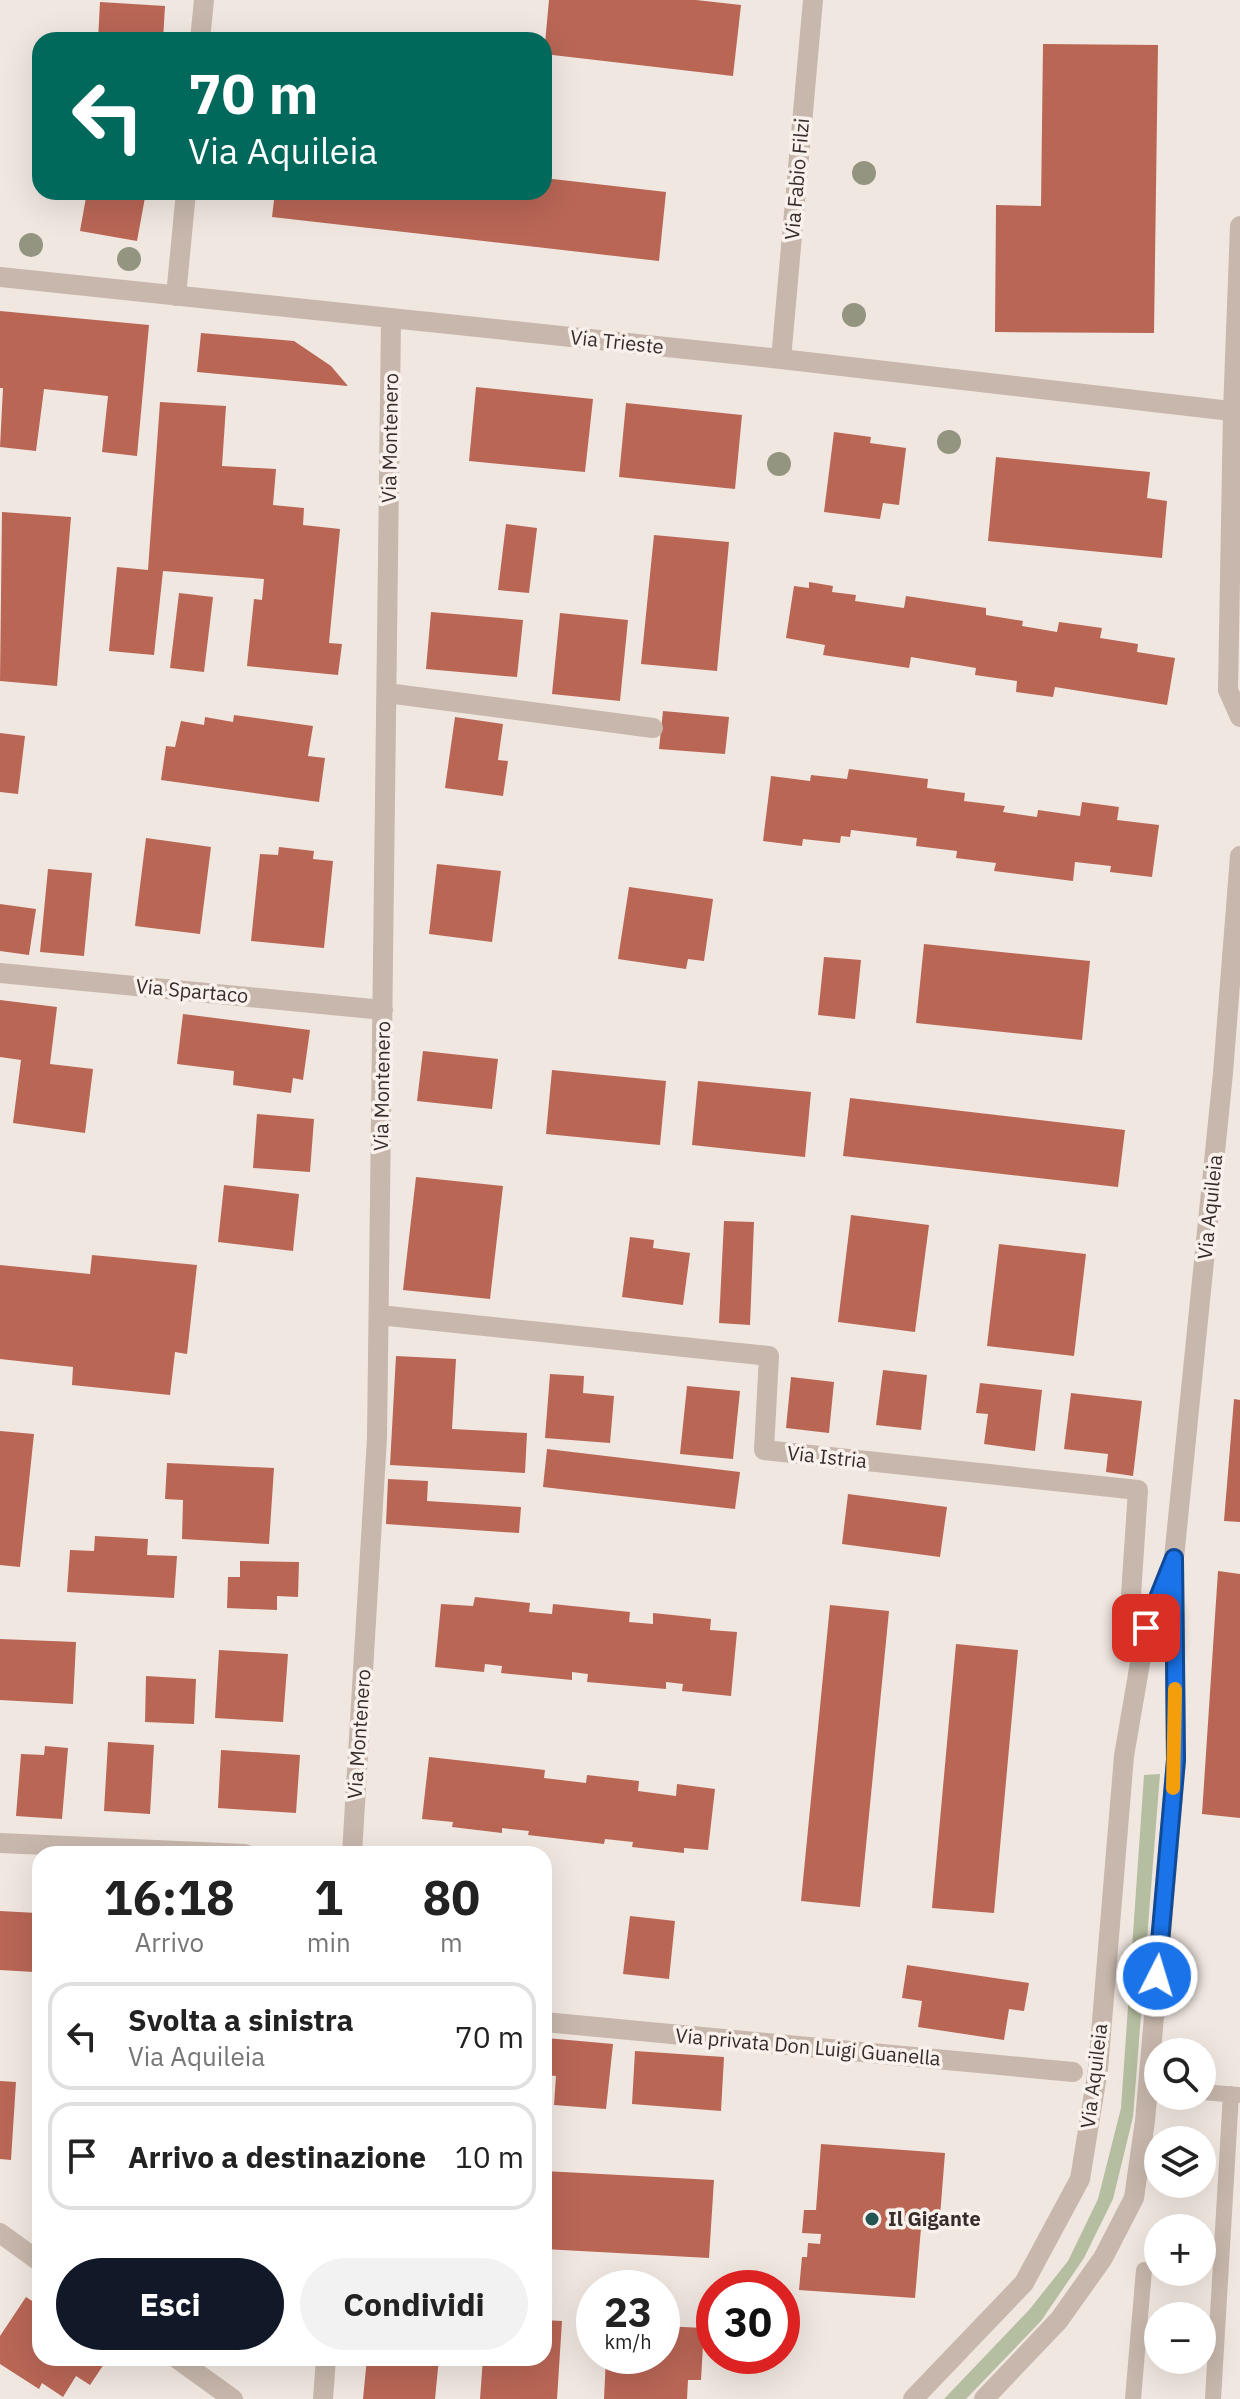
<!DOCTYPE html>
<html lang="it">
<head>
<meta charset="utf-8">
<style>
	body { margin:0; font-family:"IBM Plex Sans",sans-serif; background:#f2f2f2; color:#222; height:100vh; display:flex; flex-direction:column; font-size:30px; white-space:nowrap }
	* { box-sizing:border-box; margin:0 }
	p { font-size:26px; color:#767676 }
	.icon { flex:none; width:44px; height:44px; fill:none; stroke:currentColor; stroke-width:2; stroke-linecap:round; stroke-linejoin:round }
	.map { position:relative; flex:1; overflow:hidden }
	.drawer { position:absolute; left:32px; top:1846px; width:520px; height:520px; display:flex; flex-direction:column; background:#fff; border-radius:24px; box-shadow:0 8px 32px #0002 }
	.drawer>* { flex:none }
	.hud { position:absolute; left:32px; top:32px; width:520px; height:168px; border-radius:24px; box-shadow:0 8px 32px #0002; background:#00695c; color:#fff; overflow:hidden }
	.controls { position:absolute; left:1144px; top:2038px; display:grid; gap:16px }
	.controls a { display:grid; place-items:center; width:72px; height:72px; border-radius:50%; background:#fff; box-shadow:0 8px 32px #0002; font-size:40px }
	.speed { position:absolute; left:576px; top:2270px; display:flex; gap:16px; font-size:40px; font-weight:700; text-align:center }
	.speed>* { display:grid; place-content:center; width:104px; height:104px; border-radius:50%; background:#fff; box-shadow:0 8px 32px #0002; line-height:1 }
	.speed small { font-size:20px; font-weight:400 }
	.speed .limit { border:12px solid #d22; background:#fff; color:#111 }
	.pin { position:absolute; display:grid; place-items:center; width:68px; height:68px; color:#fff; margin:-34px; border-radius:16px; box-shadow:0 4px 12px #0006 }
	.me { position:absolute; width:88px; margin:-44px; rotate:5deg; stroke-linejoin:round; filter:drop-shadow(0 0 6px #0008) }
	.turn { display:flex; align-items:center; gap:28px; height:168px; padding:0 24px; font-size:36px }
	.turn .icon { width:104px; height:104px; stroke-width:2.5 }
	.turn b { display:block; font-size:56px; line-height:68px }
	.eta { display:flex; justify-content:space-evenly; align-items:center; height:136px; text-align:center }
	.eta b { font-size:48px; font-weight:700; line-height:56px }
	.action { display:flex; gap:16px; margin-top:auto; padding:16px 24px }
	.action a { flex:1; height:92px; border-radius:48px; background:#111827; color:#fff; font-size:32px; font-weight:700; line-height:92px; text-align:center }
	.action a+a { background:#f2f2f2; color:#222 }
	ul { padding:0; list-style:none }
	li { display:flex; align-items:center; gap:24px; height:108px; margin:0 16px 12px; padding:0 8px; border:4px solid #e0e0e0; border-radius:24px }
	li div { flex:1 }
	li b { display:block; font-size:30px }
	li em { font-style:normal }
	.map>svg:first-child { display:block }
</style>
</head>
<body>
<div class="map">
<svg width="1240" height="2399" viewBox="0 0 1240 2399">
	<rect width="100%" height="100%" fill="#f0e7e0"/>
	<path fill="#b6bea1" d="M1160,1774L1133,2117L1113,2199L1084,2258L1041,2321L966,2399H944L1029,2310L1068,2261L1098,2199L1121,2108L1144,1775Z"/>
	<path fill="#b96655" d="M549,0H696L741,5L733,76L544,54Z
		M100,2L165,6L163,40H98Z
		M1043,44L1158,45L1154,333L995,332L996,205L1041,206Z
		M544,178L666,192L659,261L272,217L275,192H544Z
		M87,192H146L137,241L80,231Z
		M0,311L149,325L137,456L102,452L108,396L44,389L36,451L0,447L3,388H0Z
		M201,333L294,341L331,366L348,386L197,372Z
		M476,387L593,399L585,472L469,461Z
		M160,402L226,406L222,466L276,469L273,505L304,508L303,525L340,529L329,643L342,644L338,675L247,666L254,599L262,600L264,579L163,571L154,655L109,651L117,567L148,570Z
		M626,403L742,415L735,489L619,477Z
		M834,432L871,437L870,443L906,448L899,505L883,503L880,519L824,512Z
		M996,457L1150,472L1147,498L1167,501L1162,558L988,541Z
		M2,512L71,517L57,686L0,681Z
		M506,524L537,528L529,593L498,590Z
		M654,535L729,542L717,671L641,664Z
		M809,582L833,586L832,592L856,595L855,601L904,608L906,596L986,608V615L1023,621L1022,626L1057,632L1059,622L1102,628L1100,638L1138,644L1137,652L1175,658L1167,705L1055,687L1053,697L1016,692L1017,681L975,675L976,668L911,657L909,668L823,655L825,645L786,638L794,586L809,588Z
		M179,593L213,597L204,672L170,668Z
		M431,612L523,620L517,677L426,669Z
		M560,613L628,620L620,701L552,694Z
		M663,711L729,717L725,754L659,749Z
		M234,715L313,726L308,756L325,758L319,802L161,780L166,746L175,747L181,721L204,725L205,717L233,722Z
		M455,717L503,724L498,760L508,761L503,796L445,788Z
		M0,733L25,736L18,794L0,792Z
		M849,769L928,779L927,788L965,793L964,801L1005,806L1003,812L1037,817L1038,810L1080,816L1082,802L1119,807L1117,820L1159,825L1152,877L1110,872L1111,866L1075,862L1073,881L994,871L996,863L956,858L957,851L916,846L917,838L851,830L850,837L841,836L840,843L803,839L802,846L763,841L771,776L810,781L811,775L847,779Z
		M146,838L211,847L200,934L135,926Z
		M279,847L314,851L313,859L333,861L324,948L251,941L260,854L278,855Z
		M437,864L501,871L492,942L429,934Z
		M48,869L92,873L84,956L40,952Z
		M629,887L713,899L704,961L688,959L686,969L618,959Z
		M0,904L36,909L29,955L0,951Z
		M924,944L1090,961L1082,1040L916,1023Z
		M824,957L861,960L855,1019L818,1015Z
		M0,1000L57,1007L50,1064L93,1069L85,1133L13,1123L21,1060L0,1057Z
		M183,1014L310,1030L303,1080L293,1078L291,1093L233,1085L234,1071L177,1064Z
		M423,1051L498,1059L492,1109L417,1101Z
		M552,1070L666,1081L660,1145L546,1134Z
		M698,1081L811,1092L805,1157L692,1145Z
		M850,1098L1125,1130L1118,1187L843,1156Z
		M257,1114L314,1119L310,1172L253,1168Z
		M416,1177L503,1186L490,1299L403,1290Z
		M224,1185L299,1194L293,1251L218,1242Z
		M851,1215L929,1225L915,1332L838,1322Z
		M724,1221L754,1222L750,1325L719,1323Z
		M630,1237L654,1240L653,1248L690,1253L683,1305L622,1297Z
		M999,1244L1086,1254L1074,1356L987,1346Z
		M92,1255L197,1265L187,1354L175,1352L170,1395L72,1385L73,1367L0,1359V1265L90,1274Z
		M396,1356L456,1359L452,1429L527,1433L525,1473L390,1465Z
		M883,1370L927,1375L921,1430L876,1425Z
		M550,1374L584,1376L583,1393L614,1396L610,1443L545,1438Z
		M791,1377L834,1382L829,1433L786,1428Z
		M980,1383L1042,1390L1035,1451L984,1444L988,1414L976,1413Z
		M687,1386L740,1391L733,1459L680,1454Z
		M1071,1393L1142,1401L1133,1476L1106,1472L1108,1454L1064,1449Z
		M1234,1399L1240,1400V1522L1224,1521Z
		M0,1431L34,1434L20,1567L0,1565Z
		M547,1449L740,1472L735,1509L543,1487Z
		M167,1463L274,1468L269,1544L182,1539L183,1500L165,1499Z
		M388,1479L428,1481L427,1501L521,1507L519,1533L386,1524Z
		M848,1494L947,1507L940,1557L842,1544Z
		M95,1536L148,1539L147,1555L177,1556L174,1598L67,1592L70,1550L94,1551Z
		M240,1561L299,1562L298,1597L277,1596V1610L227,1608L228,1577H240Z
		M1218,1571L1240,1574V1818L1202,1814Z
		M475,1597L530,1603L529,1612L552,1614L553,1604L630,1612L629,1622L653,1624V1613L711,1619L710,1630L737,1632L731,1696L682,1691L683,1684L666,1682V1689L587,1682L588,1674L572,1672V1680L501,1673L502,1666L485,1664L484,1672L435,1667L441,1604L473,1606Z
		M830,1605L889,1611L860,1907L801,1901Z
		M0,1639L76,1642L73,1704L0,1700Z
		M956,1644L1018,1650L994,1913L932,1908Z
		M219,1650L288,1654L283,1722L215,1718Z
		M146,1676L196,1679L194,1724L145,1722Z
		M108,1742L154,1745L150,1814L104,1811Z
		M45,1746L68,1748L62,1819L16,1816L21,1754L44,1755Z
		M221,1750L300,1755L296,1813L218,1808Z
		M429,1757L545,1770L544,1778L586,1783L587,1775L639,1781L638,1791L676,1796L677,1784L715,1789L708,1850L684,1848V1853L632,1847L633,1842L605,1839L604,1844L528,1835L529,1831L502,1828V1833L452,1827L453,1822L422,1819Z
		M0,1911L37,1913L34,1972L0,1970Z
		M630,1916L675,1921L669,1979L623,1974Z
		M907,1965L1029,1983L1024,2011L1009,2009L1004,2040L918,2027L922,2001L902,1998Z
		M546,2038L613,2044L606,2109L554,2105L556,2076L544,2075Z
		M635,2051L724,2057L721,2111L632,2104Z
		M0,2081L16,2082L11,2160L0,2159Z
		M821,2144L945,2153L939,2229L921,2228L915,2298L799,2290L802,2257H807L808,2243L820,2244L821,2234L802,2233L804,2210H816Z
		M544,2171L714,2180L709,2258L544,2249Z
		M26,2297L40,2306V2358H108L90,2385L76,2376L63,2397L42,2383L39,2389L0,2364V2336Z
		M544,2320L562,2321L557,2399H480L483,2358H544Z
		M662,2326L704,2328L701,2380H688L687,2399H604L606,2356H662Z
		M367,2358H439L435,2399H363Z"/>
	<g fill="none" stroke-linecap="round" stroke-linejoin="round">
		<path stroke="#c7b7ac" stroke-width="16" d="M1202,2092L1238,2095
			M1133,2399L1144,2270
			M1213,2399L1231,2094"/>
		<path stroke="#c7b7ac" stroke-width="20" d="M200,40L204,0
			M1240,226L1233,412L1228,690L1240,717
			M0,277L781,359L1240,412
			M176,296L186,192
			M781,359L813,0
			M387,693L653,728
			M0,973L383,1010
			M379,1315L769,1356L764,1450L1138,1490L1131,1595L1146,1628
			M0,1843L245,1854
			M352,1854L377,1438L391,318
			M544,2022L1073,2072
			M0,2233L40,2262
			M176,2358L233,2399
			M323,2399L326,2358
			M913,2399L1024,2283L1080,2179L1098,2069L1124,1756L1146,1628L1170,1569
			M984,2399L1059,2320L1103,2258L1134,2198L1145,2121L1176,1760L1174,1558L1223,1073L1240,856"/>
	</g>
	<g fill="#949580">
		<circle cx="864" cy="173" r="12"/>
		<circle cx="31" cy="245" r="12"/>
		<circle cx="129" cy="259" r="12"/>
		<circle cx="854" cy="315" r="12"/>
		<circle cx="949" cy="442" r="12"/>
		<circle cx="779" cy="464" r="12"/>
	</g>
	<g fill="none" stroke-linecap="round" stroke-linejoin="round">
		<defs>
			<path id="route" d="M1146,1628L1174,1558L1176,1760L1157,1976"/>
		</defs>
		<use href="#route" stroke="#114b97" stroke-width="20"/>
		<use href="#route" stroke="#1a73e8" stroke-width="14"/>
		<path stroke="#f59e0b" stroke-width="14" d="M1173,1788L1175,1689"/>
	</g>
	<circle fill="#245453" stroke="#f8f1ec" stroke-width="3" cx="872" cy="2219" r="8"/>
	<g text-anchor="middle" stroke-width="7" stroke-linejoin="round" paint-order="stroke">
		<g font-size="20" fill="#362d2a" stroke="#f8f1ec">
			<text transform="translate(797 179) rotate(-85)" y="7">Via Fabio Filzi</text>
			<text transform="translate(617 342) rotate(6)" y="7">Via Trieste</text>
			<text transform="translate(390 438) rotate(-89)" y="7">Via Montenero</text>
			<text transform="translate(192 991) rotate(5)" y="7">Via Spartaco</text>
			<text transform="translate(382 1086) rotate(-89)" y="7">Via Montenero</text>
			<text transform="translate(1210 1207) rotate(-84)" y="7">Via Aquileia</text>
			<text transform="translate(827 1457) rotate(6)" y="7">Via Istria</text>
			<text transform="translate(359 1734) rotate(-86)" y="7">Via Montenero</text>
			<text transform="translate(808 2047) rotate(5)" y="7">Via privata Don Luigi Guanella</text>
			<text transform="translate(1094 2076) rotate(-83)" y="7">Via Aquileia</text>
		</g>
		<g font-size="20" font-weight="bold" fill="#362d2a" stroke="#f8f1ec" text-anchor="start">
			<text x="888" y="2226">Il Gigante</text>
		</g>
	</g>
</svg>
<div class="controls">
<a><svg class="icon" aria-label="search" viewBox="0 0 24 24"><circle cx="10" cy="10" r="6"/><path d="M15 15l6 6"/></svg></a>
<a><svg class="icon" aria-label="layers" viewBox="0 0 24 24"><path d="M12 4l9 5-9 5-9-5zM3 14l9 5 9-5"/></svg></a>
<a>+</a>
<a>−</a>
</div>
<div class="speed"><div>23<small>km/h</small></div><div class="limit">30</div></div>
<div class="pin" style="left:1146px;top:1628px;background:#d93025"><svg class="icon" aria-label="arrive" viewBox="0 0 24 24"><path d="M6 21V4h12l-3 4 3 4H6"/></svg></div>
<svg class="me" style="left:1157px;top:1976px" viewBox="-20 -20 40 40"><circle r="17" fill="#1a73e8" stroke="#fff" stroke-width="3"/><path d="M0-11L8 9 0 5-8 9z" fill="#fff"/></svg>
<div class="hud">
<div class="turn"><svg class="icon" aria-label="left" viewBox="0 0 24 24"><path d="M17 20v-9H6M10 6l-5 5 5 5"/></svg><div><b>70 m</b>Via Aquileia</div></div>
</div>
<section class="drawer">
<div class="eta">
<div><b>16:18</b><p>Arrivo</p></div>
<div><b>1</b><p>min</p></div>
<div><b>80</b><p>m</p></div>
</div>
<ul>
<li><svg class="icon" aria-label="left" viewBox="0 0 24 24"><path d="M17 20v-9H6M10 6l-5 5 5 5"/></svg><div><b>Svolta a sinistra</b><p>Via Aquileia</p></div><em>70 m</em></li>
<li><svg class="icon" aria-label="arrive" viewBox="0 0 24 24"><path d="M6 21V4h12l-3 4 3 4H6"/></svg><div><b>Arrivo a destinazione</b></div><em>10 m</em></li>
</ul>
<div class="action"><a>Esci</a><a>Condividi</a></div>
</section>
</div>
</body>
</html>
